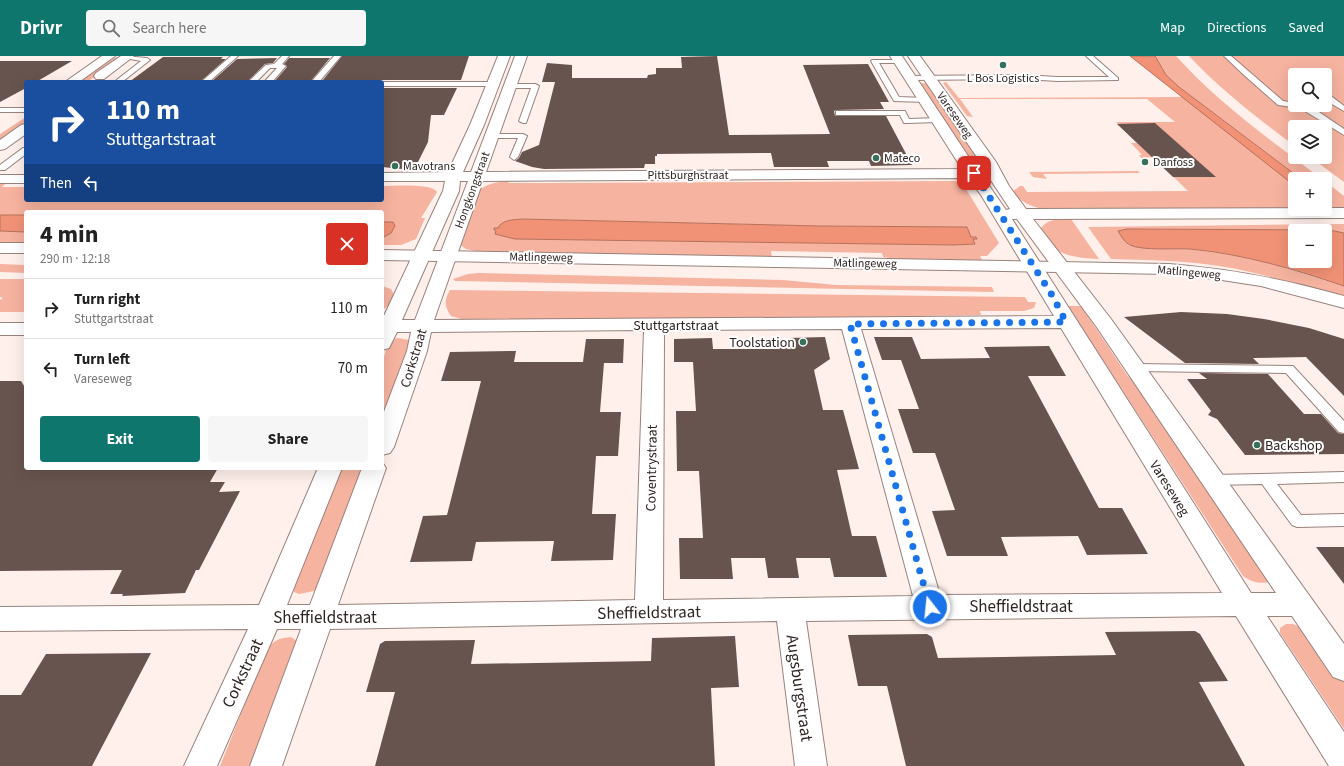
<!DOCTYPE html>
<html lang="en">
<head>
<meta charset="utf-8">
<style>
	body { margin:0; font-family:"Source Sans 3",sans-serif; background:#f6f6f6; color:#222; height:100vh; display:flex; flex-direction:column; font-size:15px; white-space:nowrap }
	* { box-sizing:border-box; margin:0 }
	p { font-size:13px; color:#767676 }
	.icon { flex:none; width:22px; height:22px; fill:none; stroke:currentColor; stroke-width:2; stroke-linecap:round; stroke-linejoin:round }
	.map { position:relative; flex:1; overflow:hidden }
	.sheet { position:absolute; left:24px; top:154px; width:360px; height:260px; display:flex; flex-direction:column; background:#fff; border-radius:4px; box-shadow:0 4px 16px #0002 }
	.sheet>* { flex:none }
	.top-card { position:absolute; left:24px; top:24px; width:360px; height:122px; border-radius:4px; box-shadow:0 4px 16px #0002; background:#1a4fa0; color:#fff; overflow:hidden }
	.fabs { position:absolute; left:1288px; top:12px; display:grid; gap:8px }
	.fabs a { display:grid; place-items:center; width:44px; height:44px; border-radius:4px; background:#fff; box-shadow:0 4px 16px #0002; font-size:20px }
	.pin { position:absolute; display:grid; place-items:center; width:34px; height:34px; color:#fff; margin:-17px; border-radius:8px; box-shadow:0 2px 6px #0006 }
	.me { position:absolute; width:44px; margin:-22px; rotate:344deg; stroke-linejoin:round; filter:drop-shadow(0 0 3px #0008) }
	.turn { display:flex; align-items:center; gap:14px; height:84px; padding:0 16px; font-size:18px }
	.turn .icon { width:52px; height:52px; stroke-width:2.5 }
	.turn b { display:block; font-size:28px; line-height:34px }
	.then { display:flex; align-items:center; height:38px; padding:0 16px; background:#0003; gap:8px; font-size:15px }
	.round { display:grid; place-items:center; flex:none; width:42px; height:42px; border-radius:4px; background:#f6f6f6 }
	.overview { display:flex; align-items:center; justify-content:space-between; height:68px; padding:0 16px }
	h1 { font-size:24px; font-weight:700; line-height:30px }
	.action { display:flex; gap:8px; margin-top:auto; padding:8px 16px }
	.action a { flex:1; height:46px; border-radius:4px; background:#0f766e; color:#fff; font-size:16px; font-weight:700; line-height:46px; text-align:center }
	.action a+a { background:#f6f6f6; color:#222 }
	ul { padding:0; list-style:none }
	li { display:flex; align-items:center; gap:12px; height:60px; padding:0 16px; border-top:1px solid #e0e0e0 }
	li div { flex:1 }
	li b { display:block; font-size:15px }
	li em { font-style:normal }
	header { display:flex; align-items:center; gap:24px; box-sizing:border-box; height:56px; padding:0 20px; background:#0f766e; color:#fff }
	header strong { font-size:19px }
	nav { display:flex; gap:22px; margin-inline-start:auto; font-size:14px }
	.search { width:280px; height:36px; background:#f6f6f6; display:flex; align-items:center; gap:10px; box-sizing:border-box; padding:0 14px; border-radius:4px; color:#767676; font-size:15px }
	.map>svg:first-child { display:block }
</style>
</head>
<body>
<header>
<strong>Drivr</strong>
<div class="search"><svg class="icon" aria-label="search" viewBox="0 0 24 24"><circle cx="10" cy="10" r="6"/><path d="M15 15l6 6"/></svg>Search here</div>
<nav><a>Map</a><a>Directions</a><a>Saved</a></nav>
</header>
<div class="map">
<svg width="1344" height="710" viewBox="0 0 1344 710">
	<rect width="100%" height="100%" fill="#fff0ec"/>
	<path fill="#f6b39f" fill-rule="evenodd" d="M1155,0H1176C1219,48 1271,84 1322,123H1301L1179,31L1166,19Z
		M1189,0H1344V126L1310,101H1325V71H1295V90C1257,62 1221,34 1189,0ZM1295,19H1325V49H1295Z
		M117,1L121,2L87,26H77L111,3Z
		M946,26L959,42L1183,41L1295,129V153L1047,154C1032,151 1022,147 1012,136L1020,130H1023L1027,136L1188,135L1153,101L1141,102L1139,99H1142L1131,87H1137L1116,66H1175L1147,43H960L973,61L967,60L943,27Z
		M922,27L930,28L984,109H973L920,28Z
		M26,61V68L0,86V78Z
		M1138,115L1140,117L1043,118L1047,123L1033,121L1029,116Z
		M508,125L509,127H552L955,125L962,128L966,133L999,187L987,200H980L983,206L912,205L883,201L882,197L771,195L772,203L485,197L466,193L459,188L477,135C487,128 496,126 508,125ZM521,163L821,170L967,171L971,181L977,183H973L975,188L954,189L515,183L496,178C499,166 509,164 521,163Z
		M1325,125L1344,140V153H1325Z
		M0,128H5L2,131H26V144H382V130C393,130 432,127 437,136L421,162H425L416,183L401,189H382V182L391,177L393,166H382V156H26V159H0Z
		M1071,163L1099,203C1076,202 1046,199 1041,172C1049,162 1059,163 1071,163Z
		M1344,168V177L1329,174L1127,173L1119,175L1128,189L1138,191L1190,193L1231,199L1268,207L1344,230V242C1313,233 1282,223 1250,216C1205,205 1157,204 1111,203L1088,171Z
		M0,175L26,176V190H0Z
		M0,208L26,209V217L0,216Z
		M479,217L783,224L836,229L992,231L994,236L455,225L453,223L468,218Z
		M0,223H26V256H0V244L3,242L0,241Z
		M382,230L391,233L395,240L390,249L382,254Z
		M450,234L1025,241L1028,246H1036L1034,252L1024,255H980L981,259L575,265L465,264L451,260C444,250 444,244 450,234Z
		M1068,250H1081L1127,319L1150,343L1271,525C1260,529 1252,526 1243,520Z
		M398,282L409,284L410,288L382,364C382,347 378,295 392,284C392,284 397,282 398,282Z
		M339,412H364L321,528L314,535L299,538L294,536L292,531Z
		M1286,568H1293L1310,576L1344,625V673L1280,577V572Z
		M291,581L297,585L253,710H220L267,593C274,584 280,582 291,581Z"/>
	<path fill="#f19276" stroke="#b6715d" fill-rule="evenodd" d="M1130,0H1155L1166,19L1179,31L1301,123H1295V130Z
		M0,159H26V176L0,175Z
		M521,163L821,170L967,171L971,181H976L977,183H973L975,188L954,189L515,183L495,178L496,175L494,174V172H498C502,164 512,164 521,163Z
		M382,166H393L395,170L391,177L382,182Z
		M1127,173L1329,174L1344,177V230C1294,213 1243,198 1190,193C1175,192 1143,195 1130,189C1125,187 1121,180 1118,175ZM1295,175H1325V205H1295Z"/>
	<path fill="#68544e" d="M342,0H469L461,24H323Z
		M717,0L729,79L830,78L803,9L868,8L889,46H880L884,53L836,54L834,55L835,60H886L912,109L871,110L869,105H827L829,111H774L771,97L657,98V100H655V108H645L644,112L544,113L532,111L515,105L519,102L522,96L539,89L555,26H542L547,7L572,9V22H647L648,19L656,18V12H682L681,1Z
		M163,1H223L221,3H226L200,26H129Z
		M277,2L273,7L265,8L247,26H211L237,3Z
		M289,2H330L310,26H274L287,11L284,8Z
		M0,5H72L36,26H26V32L0,46Z
		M382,32H457L444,59H431L428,86L417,108L402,113L382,111Z
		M1155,67L1216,121H1173L1117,68Z
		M1181,256L1227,258L1264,263L1309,272L1344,283V340L1306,301L1253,302L1259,308L1185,307L1124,261Z
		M825,281L830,303L814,314L823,354H843L859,413L837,414L852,480H876L887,521H834L830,502H796L799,522H768L765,502H731L733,523H680L679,482H703L699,415H677L676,355H696L693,306H674V283L712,282L713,293H775L789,282Z
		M874,281H912L921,303L990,302L984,291L1049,290L1066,320H1028L1099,452H1122L1148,498L1087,499L1078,480L1001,481L1008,500H947L932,455L955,454L935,397H913L898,353H919L901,304H882Z
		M586,283H624L623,307H604L600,356H621L618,400H596L592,458H616L613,504L551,505L554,485L476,486L472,505L410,506L423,460L447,459L481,325H441L450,296L516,295L514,306H583Z
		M1199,317L1268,318L1304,358H1321L1338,377L1344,378V398L1245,399L1217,363L1208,359L1211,355L1187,323H1207Z
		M0,325H21L26,333V412H218L210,426H225L219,436L240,435L199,514H196L185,537L122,540L123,538H110L122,514L0,515Z
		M1316,491H1344V528Z
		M1195,575L1200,578L1228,625L1199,626L1245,710H906L887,630H858L848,579L927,578L932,581L938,602L1116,599L1105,576Z
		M735,580L739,631L711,632L715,710H375L395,636H366L380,588L385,585L475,584L471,608L651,605L652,582Z
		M151,597L92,710H0V639H21L46,598Z"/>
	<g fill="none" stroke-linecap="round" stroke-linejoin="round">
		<defs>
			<path id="service" d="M124,0L147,2L150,4L122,26H114L141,5L125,2Z
				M231,0H238L209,26H201Z
				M282,0H289L282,8L286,10L272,26H264L277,12H270L256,26H248L266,9L274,8Z
				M334,0H341L319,26H311Z
				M1086,0H1093L1118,22V24L1057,25L1025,23L910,24L906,22L910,20L1025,19L1057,21H1109Z
				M1224,0H1231L1283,45L1295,47V49H1306L1313,52L1344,73V79L1300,52L1278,49L1244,19Z
				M872,4H901L902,5L899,7H879L899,41L924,42L928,44L927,46L894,45L871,5Z
				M381,26H493L497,28L493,30H382Z
				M507,28H535L539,30L526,67H523L519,65L531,32H510L506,30Z
				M1325,40H1331L1344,50V55L1325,44Z
				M0,52H26V56H0Z
				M836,55H905L909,63L938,62L942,64L938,66L907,67H904L900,59H836Z
				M489,78H523L527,80L518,101L514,104L510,101L518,82H492L488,80Z
				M23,92H26V98L5,114H0V109Z
				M1135,308L1293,310L1344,365V377L1339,376L1286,317L1131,315L1129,312L1131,309Z
				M1344,416V426L1277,428L1301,459L1344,458V470L1297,471L1292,469L1262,428L1212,429L1207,428L1205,424L1207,420L1212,419Z"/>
			<path id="minor" d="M102,0H115L79,26H65Z
				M121,0H134L104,23H96L94,20L96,17Z
				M498,0H510L484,69L463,116H471L515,0H527L486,116L962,113L890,0H902L972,106L977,113H985L908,0H920L996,106L1009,130L1026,153L1344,152V162L1033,163L1111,263L1344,588V625L1333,621L1292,560H1267L1344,676V710H1329L1236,560L806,565L827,710H795L777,565L330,573L282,710H250L301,573H277L217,710H184L248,573L0,575V551L259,549L318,412H342L287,549H310L362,412H382V406L386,412L338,549L635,544L644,274L431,276L427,295L394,391L390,397L382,399V361L407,295L411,276H397L389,292L382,294V264L443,135L445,125H382V117L448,116L470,69ZM988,120L1010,153L1006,154L983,121ZM968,122L981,139L1054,260L434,264L483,125ZM460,125H468L415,264H402L459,135ZM1012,163H1017L1096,270L1276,537H1251ZM1061,272L1222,537L940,539L861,273ZM842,273L913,540L663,544L664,274Z
				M26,68V78L5,93L0,94V84L21,69Z
				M0,119H26V127H0Z
				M0,267H26V279H0Z"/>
			<path id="secondary" d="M0,187H26V197H0Z
				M382,194L1169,208C1232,213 1284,223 1344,240V252L1261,230L1215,223L1169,218L382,204Z"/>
		</defs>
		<use href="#service" stroke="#98827c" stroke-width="2"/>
		<use href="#minor" stroke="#98827c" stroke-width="2"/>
		<use href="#secondary" stroke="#98827c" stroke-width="2"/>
		<use href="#service" fill="#fff" fill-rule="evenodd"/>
		<use href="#minor" fill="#fff" fill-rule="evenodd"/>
		<use href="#secondary" fill="#fff" fill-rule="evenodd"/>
	</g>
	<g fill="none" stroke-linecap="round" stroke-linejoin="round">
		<path stroke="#1a73e8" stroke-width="7" stroke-dasharray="0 12.6" d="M930,551L850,268L1066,266L1052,239L974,117"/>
	</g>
	<g fill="#35715b" stroke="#fff" stroke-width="1.5">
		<circle cx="1003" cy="9" r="4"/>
		<circle cx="876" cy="102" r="4"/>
		<circle cx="1145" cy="106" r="4"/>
		<circle cx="395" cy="110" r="4"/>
		<circle cx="803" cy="286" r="4"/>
		<circle cx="1257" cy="389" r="4"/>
	</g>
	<g text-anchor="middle" stroke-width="4" stroke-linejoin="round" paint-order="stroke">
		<g font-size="12" fill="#2e2523" stroke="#fff" text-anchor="start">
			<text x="1003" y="26" text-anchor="middle">L Bos Logistics</text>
			<text x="884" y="106">Mateco</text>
			<text x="1153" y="110">Danfoss</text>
			<text x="403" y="114">Mavotrans</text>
		</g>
		<g font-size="12" fill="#2e2523" stroke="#fff">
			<text transform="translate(955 59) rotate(55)" y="4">Vareseweg</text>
			<text x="688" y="123">Pittsburghstraat</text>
			<text transform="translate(472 134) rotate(-70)" y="4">Hongkongstraat</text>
			<text transform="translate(541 201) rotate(1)" y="4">Matlingeweg</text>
			<text transform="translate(865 207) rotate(1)" y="4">Matlingeweg</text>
			<text transform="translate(1189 216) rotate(5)" y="4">Matlingeweg</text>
		</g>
		<g font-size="14" fill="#2e2523" stroke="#fff">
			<text x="676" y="274">Stuttgartstraat</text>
			<text transform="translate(413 302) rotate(-73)" y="5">Corkstraat</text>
			<text transform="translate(651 412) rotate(-89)" y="5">Coventrystraat</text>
			<text transform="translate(1170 432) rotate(58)" y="5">Vareseweg</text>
		</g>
		<g font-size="14" fill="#2e2523" stroke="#fff" text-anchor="end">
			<text x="795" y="291">Toolstation</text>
			<text x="1265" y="394" text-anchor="start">Backshop</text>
		</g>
		<g font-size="17" fill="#2e2523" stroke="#fff">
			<text x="1021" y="556">Sheffieldstraat</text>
			<text transform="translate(649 556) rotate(-1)" y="6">Sheffieldstraat</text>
			<text x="325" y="567">Sheffieldstraat</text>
			<text transform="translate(242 617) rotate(-65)" y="6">Corkstraat</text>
			<text transform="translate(800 632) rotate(82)" y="6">Augsburgstraat</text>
		</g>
	</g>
</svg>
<div class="fabs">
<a><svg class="icon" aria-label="search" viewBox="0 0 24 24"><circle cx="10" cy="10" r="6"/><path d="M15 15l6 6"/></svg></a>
<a><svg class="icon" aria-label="layers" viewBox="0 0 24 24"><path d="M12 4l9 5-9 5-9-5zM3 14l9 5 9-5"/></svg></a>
<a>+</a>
<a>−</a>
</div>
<div class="pin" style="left:974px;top:117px;background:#d93025"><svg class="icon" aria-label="arrive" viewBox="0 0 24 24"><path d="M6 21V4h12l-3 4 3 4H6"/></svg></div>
<svg class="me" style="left:930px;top:551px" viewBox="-20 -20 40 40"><circle r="17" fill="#1a73e8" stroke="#fff" stroke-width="3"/><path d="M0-11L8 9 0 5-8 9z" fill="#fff"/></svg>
<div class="top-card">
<div class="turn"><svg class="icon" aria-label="right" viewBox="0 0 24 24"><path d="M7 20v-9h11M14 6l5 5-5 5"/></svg><div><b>110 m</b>Stuttgartstraat</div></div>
<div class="then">Then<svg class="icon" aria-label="left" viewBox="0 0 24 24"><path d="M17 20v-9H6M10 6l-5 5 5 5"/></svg></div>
</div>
<section class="sheet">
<div class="overview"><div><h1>4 min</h1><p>290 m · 12:18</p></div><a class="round" style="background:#d93025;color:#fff"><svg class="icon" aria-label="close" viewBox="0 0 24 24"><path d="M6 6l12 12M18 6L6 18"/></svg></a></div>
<ul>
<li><svg class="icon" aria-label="right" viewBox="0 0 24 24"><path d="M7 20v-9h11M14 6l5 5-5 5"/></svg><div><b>Turn right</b><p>Stuttgartstraat</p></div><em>110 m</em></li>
<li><svg class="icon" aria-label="left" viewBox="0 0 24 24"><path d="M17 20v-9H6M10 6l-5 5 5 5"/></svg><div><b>Turn left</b><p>Vareseweg</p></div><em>70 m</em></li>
</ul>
<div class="action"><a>Exit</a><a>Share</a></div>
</section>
</div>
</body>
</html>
